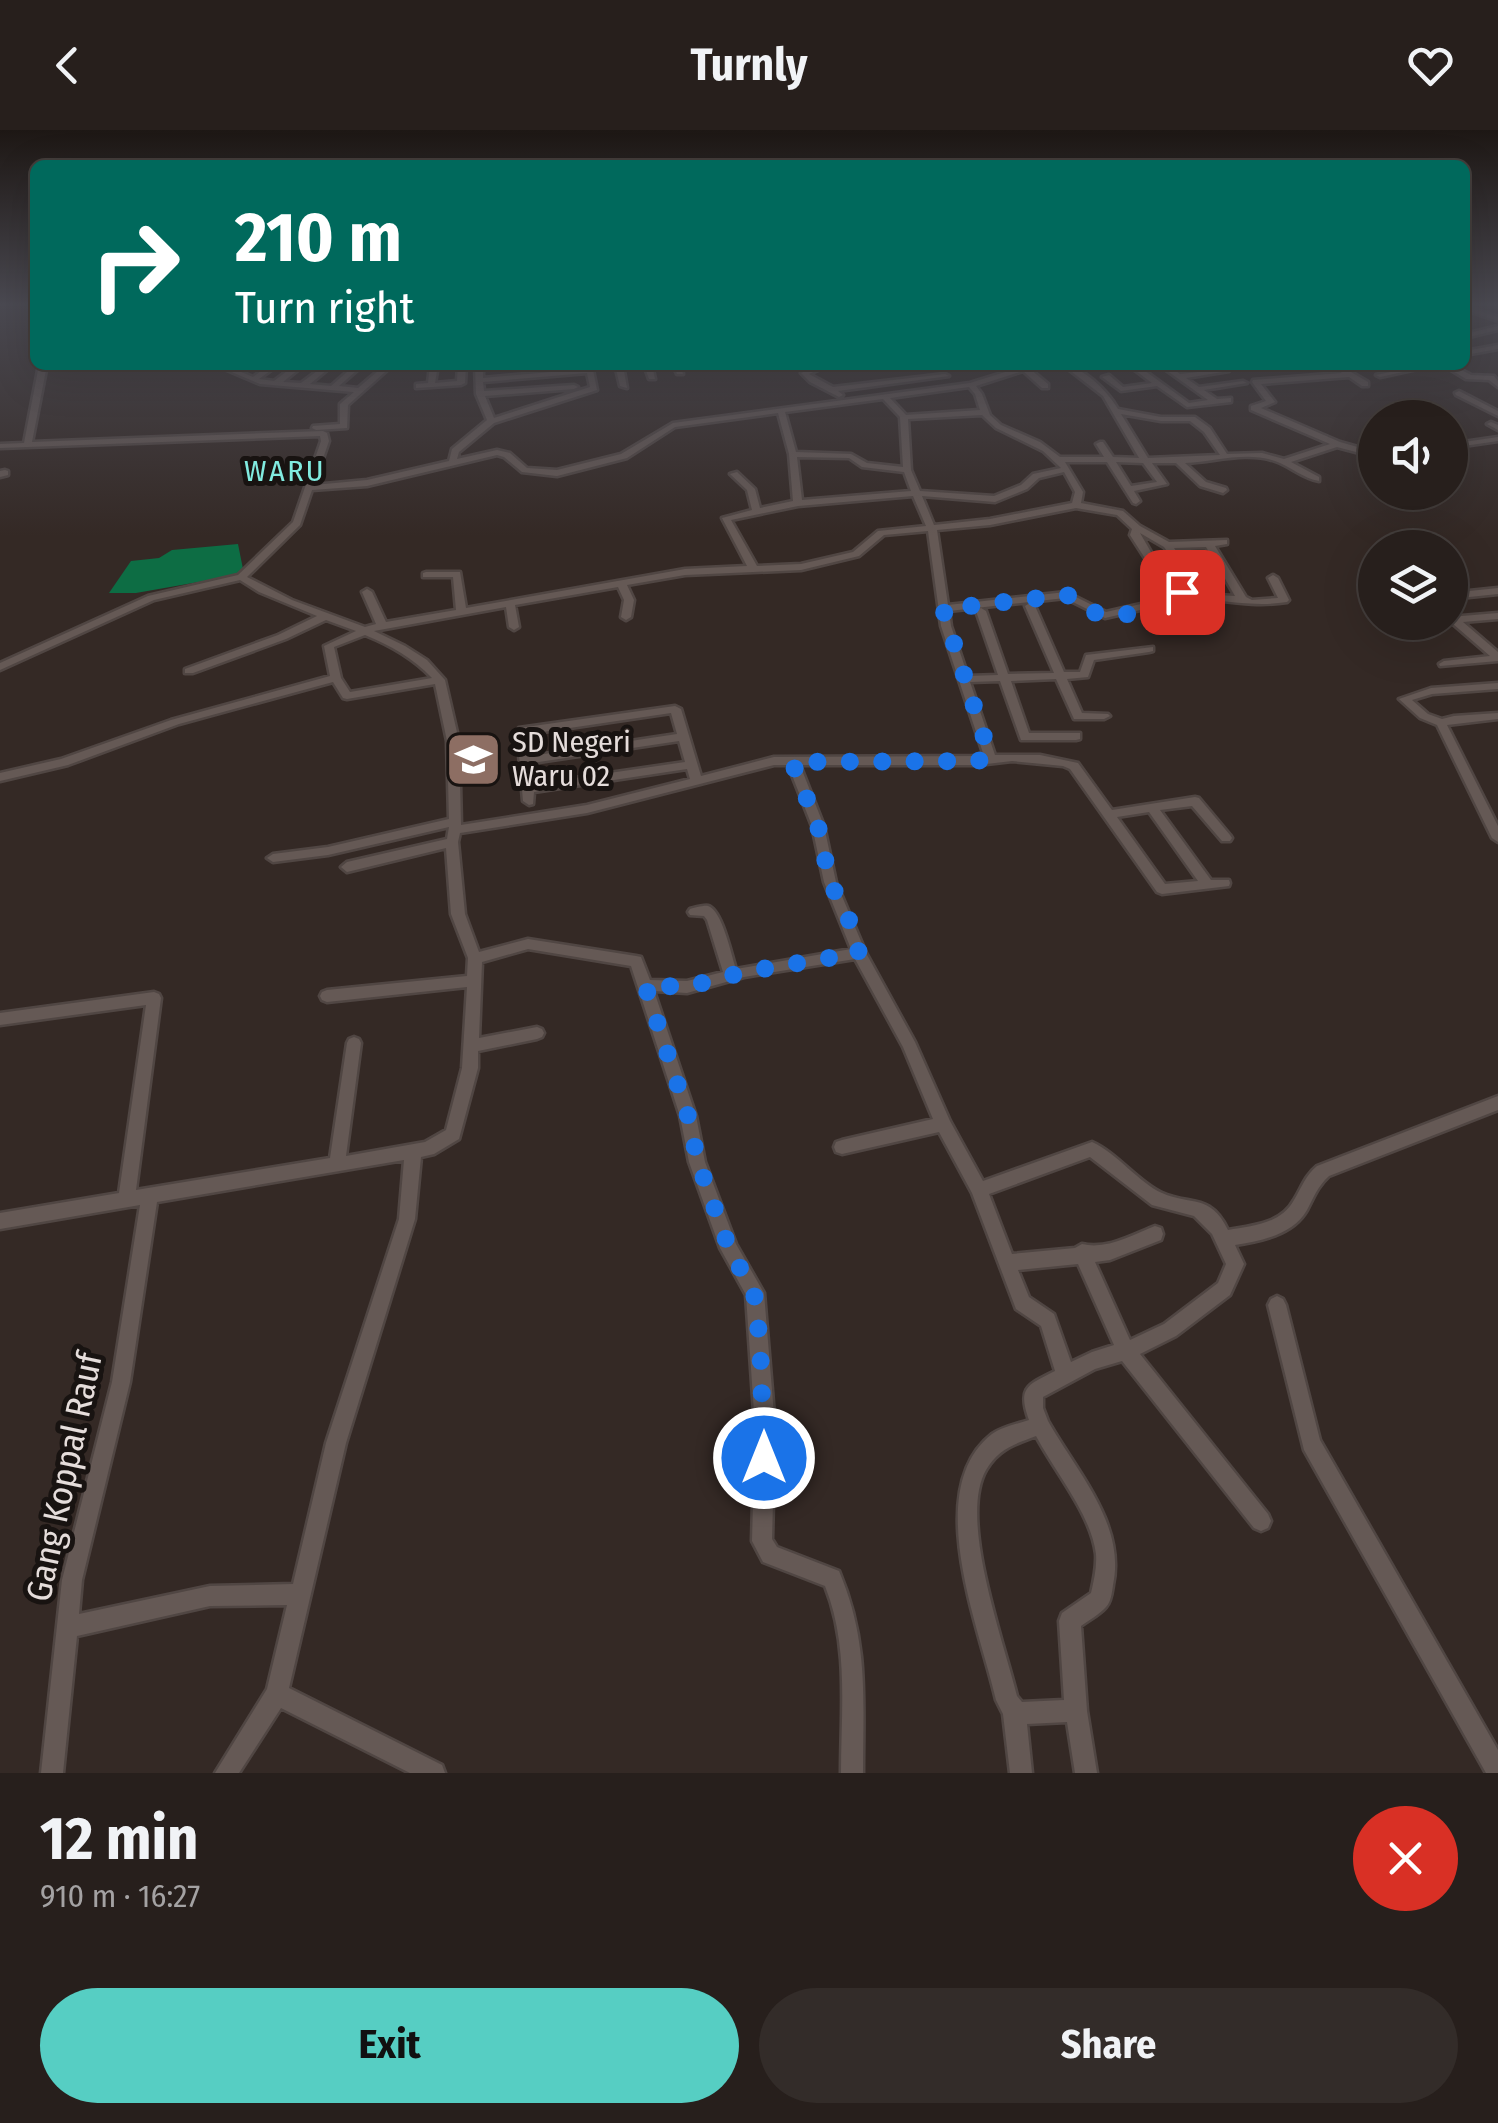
<!DOCTYPE html>
<html lang="en">
<head>
<meta charset="utf-8">
<style>
	body { margin:0; font-family:"Fira Sans Condensed",sans-serif; background:#332c29; color:#f1f3f6; height:100vh; display:flex; flex-direction:column; font-size:38px; white-space:nowrap }
	* { box-sizing:border-box; margin:0 }
	p { font-size:32px; color:#a4a2a3 }
	.icon { flex:none; width:55px; height:55px; fill:none; stroke:currentColor; stroke-width:2; stroke-linecap:round; stroke-linejoin:round }
	.map { position:relative; height:1643px; overflow:hidden }
	.side { display:flex; flex-direction:column; background:#271f1c; flex:1 }
	.side>* { flex:none }
	.top-card { position:absolute; left:30px; top:30px; width:1440px; height:210px; border-radius:15px; box-shadow:0 10px 40px #0002,0 0 0 2px #433d3b; background:#00695c; color:#fff; overflow:hidden }
	.tools { position:absolute; left:1358px; top:270px; display:grid; gap:20px }
	.tools a { display:grid; place-items:center; width:110px; height:110px; border-radius:50%; background:#271f1c; box-shadow:0 10px 40px #0002,0 0 0 2px #433d3b; font-size:50px }
	.pin { position:absolute; display:grid; place-items:center; width:85px; height:85px; color:#fff; margin:-42px; border-radius:20px; box-shadow:0 5px 15px #0006 }
	.me { position:absolute; width:110px; margin:-55px; rotate:0deg; stroke-linejoin:round; filter:drop-shadow(0 0 8px #0008) }
	.turn { display:flex; align-items:center; gap:35px; height:210px; padding:0 40px; font-size:45px }
	.turn .icon { width:130px; height:130px; stroke-width:2.5 }
	.turn b { display:block; font-size:70px; line-height:85px }
	.round { display:grid; place-items:center; flex:none; width:105px; height:105px; border-radius:52px; background:#332c29 }
	.headline { display:flex; align-items:center; justify-content:space-between; height:170px; padding:0 40px }
	h1 { font-size:60px; font-weight:700; line-height:75px }
	.action { display:flex; gap:20px; margin-top:auto; padding:20px 40px }
	.action a { flex:1; height:115px; border-radius:60px; background:#56cec3; color:#111; font-size:40px; font-weight:700; line-height:115px; text-align:center }
	.action a+a { background:#332c29; color:#f1f3f6 }
	header { display:flex; justify-content:space-between; align-items:center; height:130px; padding:0 40px; background:#271f1c; font-size:45px; font-weight:700 }
	.map>svg:first-child { display:block }
</style>
</head>
<body>
<header><svg class="icon" aria-label="back" viewBox="0 0 24 24"><path d="M15 5l-7 7 7 7"/></svg>Turnly<svg class="icon" aria-label="heart" viewBox="0 0 24 24"><path d="M12 20l-8-8c-3-5 5-10 8-4 3-6 11-1 8 4z"/></svg></header>
<div class="map">
<svg width="1498" height="1643" viewBox="0 0 1498 1643">
	<rect width="100%" height="100%" fill="#342925"/>
	<path fill="#0d6d44" d="M238,414L244,444L136,463H109L131,431L159,428L172,420Z"/>
	<g fill="none" stroke-linecap="round" stroke-linejoin="round">
		<defs>
			<path id="minor" d="M1465,176L1498,187V191L1465,180Z
				M1498,196V200L1465,208V204Z
				M1498,215V219L1465,225V221Z
				M39,235H47L32,312L323,301L327,303L329,311L314,355L367,350L449,331L452,319L487,290L476,264L475,235H509L483,239V248L585,239L584,235H592L597,260L494,293L459,322L457,329L497,320L510,323L527,338L557,340L621,324L673,293L970,253L1028,235H1040L1030,239L1048,254V258H1042L1023,241L976,256L982,264L990,285L1001,295L1040,312L1060,327H1104L1096,314L1100,312H1103L1113,327L1139,328L1103,266L1063,235C1083,236 1108,262 1118,279L1161,287H1195L1210,298L1227,324L1262,323L1284,329L1330,314L1251,280V276L1266,271L1252,252L1253,250L1342,243L1330,235H1339L1368,252V256H1362L1349,247L1261,254L1275,272L1261,278L1340,312L1375,322V327L1337,317L1291,332L1319,347V351C1304,349 1290,336 1275,331C1246,321 1214,332 1185,333L1206,352L1226,358L1227,360L1223,363L1200,356L1176,333H1152L1167,354L1134,361L1140,371L1136,374L1133,373L1107,332H1065L1083,362L1081,373L1123,381L1140,396L1169,412L1227,410V414L1215,416L1246,467L1252,470L1278,468L1268,448L1273,445L1278,448L1289,470L1287,472C1262,476 1239,473 1214,470L1212,468L1217,465L1235,466L1224,447L1184,445L1164,417L1140,403L1155,429L1187,462L1184,470L1105,488L1065,468L949,481L951,496L968,546L998,545L976,481L981,478L986,481L1008,544L1054,543L1025,476L1030,473L1035,476L1064,542H1080L1086,525L1153,517V521L1149,522L1094,530L1088,547L1067,549L1082,583L1108,584L1110,586L1104,589H1074L1056,549L1011,551L1029,603H1080V609L1076,610H1021L1000,551L970,552L995,625H1040L1078,633L1112,680L1195,667L1199,668L1230,705L1232,708L1230,711H1222L1192,676L1160,680L1211,750H1229L1230,753L1229,756L1162,764L1157,762L1070,639L1063,636L1012,631L978,635H800L824,696L836,752L866,823L915,912L950,991L983,1051L1092,1012C1117,1023 1139,1053 1162,1063C1191,1076 1210,1063 1228,1100C1252,1096 1281,1094 1294,1070C1302,1057 1305,1046 1317,1036L1498,966V980L1329,1046C1317,1057 1314,1067 1307,1080C1293,1105 1260,1111 1235,1115L1244,1134L1230,1165L1176,1206L1140,1224L1268,1384L1271,1391L1268,1398L1261,1401L1254,1398L1122,1231L1095,1239L1043,1267V1278L1048,1291C1076,1341 1126,1394 1113,1455C1112,1462 1111,1472 1106,1477C1100,1484 1089,1490 1081,1496L1087,1581L1097,1643H1075L1067,1592L1027,1594L1032,1643H1010L1003,1584L996,1570C980,1499 921,1359 992,1304C1002,1297 1017,1294 1029,1290C1017,1257 1028,1255 1055,1241L1041,1196L1016,1179L972,1063L939,1002L842,1024L836,1022L834,1017L836,1012L842,1010L933,989L903,917L855,829L744,847L687,863L654,861L696,986L705,1032L736,1114L764,1163L775,1297L772,1409L777,1417L839,1441C869,1512 863,1568 863,1643H841C841,1581 849,1515 825,1456L763,1432L752,1411L755,1297L746,1165L720,1118L689,1032L680,986L631,836L528,819L482,832L479,908L537,897L542,899L544,903L542,907L537,909L478,921V938L459,1009L434,1024L421,1027L415,1089L346,1313L289,1558L442,1635L445,1643H410L281,1578L239,1643H215L267,1559L287,1475L210,1476L77,1506L63,1643H41L62,1450L112,1252L140,1075L0,1099V1083L119,1063L146,875L0,895V883L154,862L159,864L161,868L136,1060L330,1028L347,913L349,909L354,907L359,909L361,913L346,1026L425,1012L446,1000L462,938L467,857L327,872L322,870L320,866L322,862L327,860L467,846L468,828L451,784L446,718L347,742L341,737L347,732L447,709L449,697L328,725L273,732L267,728L273,724L328,717L449,689L447,611L435,554L347,569L343,568L333,552L179,594L68,635L0,651V643L61,629L171,590L330,546L324,516L356,501L326,490L286,509L193,543H185V539L278,505L317,486L259,462L240,450L154,470L0,540V533L148,466L238,445L293,392L321,311L320,306L0,318V314L24,313ZM587,243L590,257L494,288L485,266L574,259L578,257L574,255L484,261L483,252ZM969,257L975,264L980,280L906,285L890,268ZM883,269L900,287L903,337L867,333L851,324L796,322L785,282ZM778,283L789,324L793,371L760,378L755,359L737,342L730,344L747,360L752,380L722,388L747,436L685,439L466,478L460,442H426L423,443V447H453L456,480L386,492L372,462L367,459L362,462L376,494L365,497L292,470L247,447L300,395L312,360L367,356L497,325L504,327L522,342L557,346L627,328L675,297ZM1121,284L1161,291H1190L1204,302L1220,325L1148,328ZM982,285L996,298L1043,321L1061,338L1033,344L1021,355L994,366L920,361L911,340L908,289ZM797,327L849,328L862,337L904,342L911,361L802,370ZM1116,332L1143,333L1157,352L1131,356ZM1064,342L1075,362L1072,373L990,389L934,395L922,366L995,372L1027,359L1039,348ZM913,366L926,396L878,401L853,422L801,434L757,436L731,390L798,376ZM1076,378L1117,385L1132,399L1130,405L1148,433L1177,463L1176,466L1106,482L1066,462L948,475L937,400L990,395ZM928,401L941,496L984,626L774,627L701,646L681,579L675,576L519,598L517,601L523,671L529,675L533,674L534,662L687,639L690,649L587,675L461,695L459,611L445,550L427,530L405,516L374,501L506,477L509,497L514,500L519,497L515,475L618,457L624,470L621,487L626,490L631,487L634,470L627,455L685,445L801,440L859,426L884,405ZM1206,417L1220,441L1190,440L1174,418ZM365,505C390,515 413,528 432,548L350,562L341,548L334,517ZM671,583L677,604L531,626L529,604ZM679,611L685,632L534,654L532,633ZM774,635H788L812,696L824,752L851,819L736,839C731,824 722,780 708,776C704,775 694,778 690,779L688,782L690,785L704,786L707,790L723,842L687,851L650,850L641,827L636,826L528,809L479,822L465,784L458,712L460,703L587,683ZM1149,682L1198,751L1165,754L1117,687ZM1090,1027L1152,1075L1194,1086L1212,1104L1226,1134L1218,1153L1164,1194L1130,1210L1095,1132L1110,1130L1161,1110L1163,1104L1161,1098L1155,1096C1132,1105 1107,1120 1082,1114L1075,1118L1012,1124L989,1064ZM404,1030L399,1089L326,1313L293,1454L210,1456L79,1484L82,1450L130,1252L157,1072ZM1078,1134L1114,1215L1092,1222L1071,1232L1054,1184L1029,1167L1018,1140ZM1036,1306C1055,1342 1091,1384 1096,1424C1097,1437 1094,1450 1091,1463L1062,1483L1059,1491L1064,1570L1022,1572L1017,1566C1004,1512 958,1389 986,1340C998,1319 1015,1314 1036,1306Z
				M215,235H225L253,247L269,235H278L259,249L274,251L295,235H304L283,252L301,253L325,235H333L310,254L331,256L355,235H363L339,256L358,258L385,235H393L348,275L347,298L316,300L312,298L313,296L340,294V274L354,262L260,254Z
				M430,235H438L435,253L457,251L458,235H466L465,253L461,255L416,258V254L428,253Z
				M615,235H623L627,258L620,256Z
				M644,235H652L655,249H649Z
				M673,235H681L683,244H677Z
				M741,235H752L744,238Z
				M819,235H829L809,244L833,257L945,244L949,246L838,261L843,265L839,267L810,252L801,243Z
				M1090,235H1099L1095,237Z
				M1128,235H1137L1189,273L1208,270L1159,235H1168L1180,244L1225,239L1229,241L1186,248L1199,257L1243,251L1247,253L1204,260L1217,269L1231,268V272L1187,277L1157,256L1121,261L1102,247L1109,245L1123,257L1152,253Z
				M1408,235H1416L1417,239L1380,247L1376,245L1409,238Z
				M1443,235H1452L1471,245L1494,246L1498,251V257L1489,250L1466,249Z
				M1459,261L1498,281V286L1456,265L1455,263Z
				M1491,292L1498,295V300L1487,294Z
				M1498,307V311L1450,318V314Z
				M5,340L8,341V345L0,347V341Z
				M1498,458V464L1450,469V463Z
				M1498,483V489L1463,492L1498,522V531L1440,536L1439,534L1444,531L1490,526L1452,493L1449,492L1450,487Z
				M1498,553V559L1432,564L1412,570L1428,584L1442,589L1454,586L1498,583V589L1447,595L1498,696V712L1492,708L1437,595L1420,588L1399,569L1431,558Z
				M1277,1166L1283,1169L1286,1175L1320,1310L1498,1620V1643H1486L1304,1320L1268,1175L1271,1169Z"/>
		</defs>
		<use href="#minor" stroke="#504643" stroke-width="5"/>
		<use href="#minor" fill="#655955" fill-rule="evenodd"/>
	</g>
	<linearGradient id="sky" x2="0" y2="1"><stop stop-color="#1d1714"/><stop offset="0.43" stop-color="#4a4951"/><stop offset="1" stop-color="#4a4951" stop-opacity="0"/></linearGradient>
	<rect width="1498" height="406" fill="url(#sky)"/>
	<g fill="none" stroke-linecap="round" stroke-linejoin="round">
		<path stroke="#1a73e8" stroke-width="18" stroke-dasharray="0 32.4" d="M764,1328L760,1212L754,1163L729,1118L698,1032L688,986L645,855L687,857L744,842L859,823L849,790L830,752L818,696L792,632L978,631L990,626L943,479L1066,465C1078,467 1083,477 1094,482C1117,493 1153,476 1176,470L1182,462"/>
	</g>
	<defs>
		<symbol id="school-square" viewBox="-11 -11 22 22"><rect x="-9" y="-9" width="18" height="18" rx="4" fill="#8d6e63" stroke="#181311"/><path d="M0-5L7-2L0 1L-7-2ZM-4 1L0 2.5L4 1V4Q0 6-4 4Z" fill="#fff"/></symbol>
	</defs>
	<g fill-rule="evenodd">
		<use href="#school-square" x="442" y="598" width="63" height="63"/>
	</g>
	<g text-anchor="middle" stroke-width="10" stroke-linejoin="round" paint-order="stroke">
		<g font-size="30" letter-spacing="2.5" fill="#81ebe0" stroke="#181311">
			<text x="285" y="351">WARU</text>
		</g>
		<g font-size="30" fill="#e5dddb" stroke="#181311" text-anchor="start">
			<text x="512" y="622">SD Negeri<tspan x="512" dy="34">Waru 02</tspan></text>
		</g>
		<g font-size="35" fill="#e5dddb" stroke="#181311">
			<text transform="translate(64 1347) rotate(-78)" y="12">Gang Koppal Rauf</text>
		</g>
	</g>
</svg>
<div class="tools">
<a><svg class="icon" aria-label="sound" viewBox="0 0 24 24"><path d="M4 9h4l5-4v14l-5-4H4zM17 9q2 3 0 6"/></svg></a>
<a><svg class="icon" aria-label="layers" viewBox="0 0 24 24"><path d="M12 4l9 5-9 5-9-5zM3 14l9 5 9-5"/></svg></a>
</div>
<div class="pin" style="left:1182px;top:462px;background:#d93025"><svg class="icon" aria-label="arrive" viewBox="0 0 24 24"><path d="M6 21V4h12l-3 4 3 4H6"/></svg></div>
<svg class="me" style="left:764px;top:1328px" viewBox="-20 -20 40 40"><circle r="17" fill="#1a73e8" stroke="#fff" stroke-width="3"/><path d="M0-11L8 9 0 5-8 9z" fill="#fff"/></svg>
<div class="top-card">
<div class="turn"><svg class="icon" aria-label="right" viewBox="0 0 24 24"><path d="M7 20v-9h11M14 6l5 5-5 5"/></svg><div><b>210 m</b>Turn right</div></div>
</div>
</div>
<section class="side">
<div class="headline"><div><h1>12 min</h1><p>910 m · 16:27</p></div><a class="round" style="background:#d93025;color:#fff"><svg class="icon" aria-label="close" viewBox="0 0 24 24"><path d="M6 6l12 12M18 6L6 18"/></svg></a></div>
<div class="action"><a>Exit</a><a>Share</a></div>
</section>
</body>
</html>
